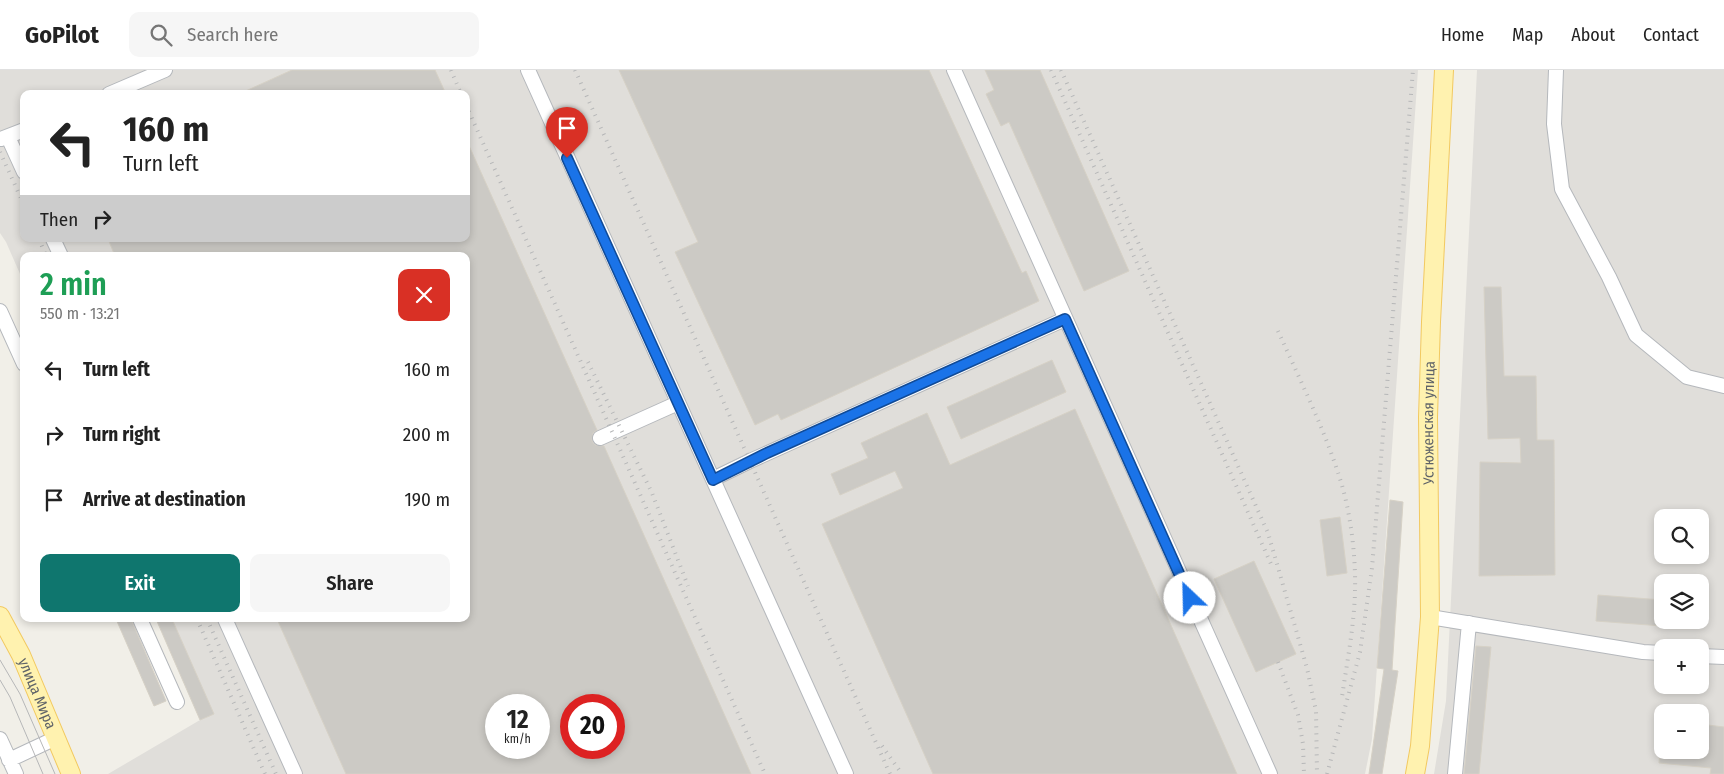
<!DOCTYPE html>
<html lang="en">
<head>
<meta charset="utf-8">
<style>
	body { margin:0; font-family:"Fira Sans Condensed",sans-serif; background:#f6f6f6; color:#222; height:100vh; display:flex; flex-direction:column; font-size:19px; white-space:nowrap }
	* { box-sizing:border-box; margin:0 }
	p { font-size:16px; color:#767676 }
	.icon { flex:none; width:28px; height:28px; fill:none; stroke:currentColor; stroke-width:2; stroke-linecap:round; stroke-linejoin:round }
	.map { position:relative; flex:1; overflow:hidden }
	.details { position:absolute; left:20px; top:182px; width:450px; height:370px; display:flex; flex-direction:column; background:#fff; border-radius:10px; box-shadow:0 2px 8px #0003 }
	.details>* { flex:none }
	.guide { position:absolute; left:20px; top:20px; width:450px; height:152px; border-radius:10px; box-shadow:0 2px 8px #0003; background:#fff; color:#222; overflow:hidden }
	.controls { position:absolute; left:1654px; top:439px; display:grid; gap:10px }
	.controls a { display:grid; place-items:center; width:55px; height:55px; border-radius:10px; background:#fff; box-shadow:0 2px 8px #0003; font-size:25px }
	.speed { position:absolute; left:485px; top:624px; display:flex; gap:10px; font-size:25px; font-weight:700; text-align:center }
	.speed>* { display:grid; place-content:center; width:65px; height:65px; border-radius:50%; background:#fff; box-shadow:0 2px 8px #0003; line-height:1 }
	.speed small { font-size:12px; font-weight:400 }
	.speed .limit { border:8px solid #d22; background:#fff; color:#111 }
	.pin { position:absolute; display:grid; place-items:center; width:42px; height:42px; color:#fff; margin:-51px -21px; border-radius:50% 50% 50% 0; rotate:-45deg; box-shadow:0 0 5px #0007 }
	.pin .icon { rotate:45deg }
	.me { position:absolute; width:55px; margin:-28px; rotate:336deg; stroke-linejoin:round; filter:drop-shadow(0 0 4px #0008) }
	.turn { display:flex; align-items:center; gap:18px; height:105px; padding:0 20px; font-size:22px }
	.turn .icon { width:65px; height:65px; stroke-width:2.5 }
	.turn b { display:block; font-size:35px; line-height:42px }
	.then { display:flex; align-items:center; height:48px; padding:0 20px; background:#0003; gap:10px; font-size:19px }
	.round { display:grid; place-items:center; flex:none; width:52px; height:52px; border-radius:10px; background:#f6f6f6 }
	.headline { display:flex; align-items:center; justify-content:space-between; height:85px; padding:0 20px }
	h1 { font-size:30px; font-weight:600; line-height:38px; color:#1e9e55 }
	.primary-button { display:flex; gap:10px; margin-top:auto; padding:10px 20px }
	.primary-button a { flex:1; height:58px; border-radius:10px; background:#0f766e; color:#fff; font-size:20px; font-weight:600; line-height:58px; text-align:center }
	.primary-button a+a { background:#f6f6f6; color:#222 }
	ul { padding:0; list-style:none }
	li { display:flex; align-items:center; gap:15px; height:65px; padding:0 20px }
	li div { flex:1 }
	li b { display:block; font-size:19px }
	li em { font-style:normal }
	header { display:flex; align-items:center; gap:30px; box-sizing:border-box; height:70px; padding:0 25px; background:#fff; border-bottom:1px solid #e0e0e0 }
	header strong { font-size:24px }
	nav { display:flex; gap:28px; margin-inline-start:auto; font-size:18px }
	.search { width:350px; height:45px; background:#f6f6f6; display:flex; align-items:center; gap:12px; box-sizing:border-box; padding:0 18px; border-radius:10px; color:#767676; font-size:19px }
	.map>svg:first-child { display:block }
</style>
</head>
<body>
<header>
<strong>GoPilot</strong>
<div class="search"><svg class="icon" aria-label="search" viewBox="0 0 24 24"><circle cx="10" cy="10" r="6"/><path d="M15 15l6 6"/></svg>Search here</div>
<nav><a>Home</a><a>Map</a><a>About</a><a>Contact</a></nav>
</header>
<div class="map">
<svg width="1724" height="704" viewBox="0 0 1724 704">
	<rect width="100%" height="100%" fill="#f1efe8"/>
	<path fill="#e0deda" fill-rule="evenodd" d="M0,0H1418L1372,669L1365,704H108L200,650L214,644L172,549H466V186H24V213L6,172L0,163ZM24,24H466V169H24ZM496,635H539V678H496ZM571,635H614V678H571Z
		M1477,0H1724V704H1434L1446,631ZM1662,448H1700V485H1662ZM1662,512H1700V550H1662ZM1662,578H1700V615H1662ZM1662,642H1700V680H1662Z"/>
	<path fill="#cccac5" stroke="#d6d1c6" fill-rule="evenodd" d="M292,0H435L446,24H239Z
		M619,0H929L1022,203L1026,201L1039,231L781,350L778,344L755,355L675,182L698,172Z
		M985,0H1040L1129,201L1084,221L1009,52L1001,56L986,24L994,20Z
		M466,69L597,360L593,363L592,371L595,375L604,376L751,704H346L277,549H466V186H115L108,169H466ZM496,635H539V678H496ZM571,635H614V678H571Z
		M1484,217H1501L1504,306H1536L1537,370H1554L1555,505L1479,506L1480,392L1521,393L1520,368L1488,369Z
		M1052,290L1066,322L961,369L947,337Z
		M1075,339L1237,704H933L822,454L903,418L895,401L840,425L831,404L868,388L861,373L927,343L950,395Z
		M1390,430L1403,432L1392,600L1398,601L1382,704H1369L1384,599L1377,598Z
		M1340,447L1347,503L1327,506L1320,450Z
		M1254,491L1296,584L1256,602L1214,509Z
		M1598,525L1662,530V556L1596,551Z
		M116,549H131L166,631L154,636Z
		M156,549H172L214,644L200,650Z
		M1476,576L1491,577L1479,704H1464Z
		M1700,654L1724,657V704H1710L1711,698L1659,693L1660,680H1700Z"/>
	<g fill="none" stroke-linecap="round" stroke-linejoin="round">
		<defs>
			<path id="minor" d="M528,0L846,704
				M954,0L1270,704
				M1556,0L1554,54L1562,119L1609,207L1636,265L1687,307L1724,316
				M109,24L165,0
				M8,67L24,102
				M1,69L24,60
				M53,169L61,186
				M0,241L24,294
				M600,368L678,333
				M713,409L750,391L1065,249
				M1430,547L1643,582L1662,583
				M140,549L177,632
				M225,549L295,704
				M1700,586L1724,587
				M0,669L16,704
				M9,690L56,668
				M1455,704L1469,553"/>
			<g id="major">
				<path id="s1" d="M0,546L21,585L71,704"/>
				<path id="s2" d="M1415,704L1420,676L1430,547L1428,347L1431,252L1444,0"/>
			</g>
		</defs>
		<use href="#minor" stroke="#b5b8bc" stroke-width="16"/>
		<use href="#major" stroke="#f2c960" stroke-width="20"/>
		<use href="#minor" stroke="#fff" stroke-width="14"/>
		<use href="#major" stroke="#fff2af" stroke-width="18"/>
		<path stroke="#b6b7b8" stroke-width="1" d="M0,590L20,624L55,704
			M0,610L10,627L43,704"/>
		<path stroke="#b6b7b8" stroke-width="4" stroke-dasharray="1 6" stroke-linecap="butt" d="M451,0L461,24
			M575,0L890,704
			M1051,0L1271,494
			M1061,0L1268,463L1307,598L1316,641L1317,704
			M466,35L765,704
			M0,82L24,135
			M39,169L46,186
			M1278,261C1300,310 1325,360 1341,412C1351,445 1356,488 1355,522C1354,557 1347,592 1342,627
			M588,292L652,423L688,516
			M197,549L265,704
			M207,549L276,704
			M1278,592L1298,645L1303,674L1304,704
			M882,676L902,704
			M1327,704L1360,582L1372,498L1413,0"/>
	</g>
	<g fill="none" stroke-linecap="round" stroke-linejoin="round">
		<defs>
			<path id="route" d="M567,88L713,410L767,383L1065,249L1190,528"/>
		</defs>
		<use href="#route" stroke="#114b97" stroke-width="12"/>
		<use href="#route" stroke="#1a73e8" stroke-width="9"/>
	</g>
	<g text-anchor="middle" stroke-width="4.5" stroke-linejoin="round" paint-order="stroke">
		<g font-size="15" fill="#5f6368" stroke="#fff">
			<text dy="5" stroke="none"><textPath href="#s2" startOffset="352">Устюженская улица</textPath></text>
			<text dy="5" stroke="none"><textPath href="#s1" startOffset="86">улица Мира</textPath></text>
		</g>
	</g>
</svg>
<div class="controls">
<a><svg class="icon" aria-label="search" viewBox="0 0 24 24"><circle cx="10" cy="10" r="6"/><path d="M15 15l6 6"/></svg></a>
<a><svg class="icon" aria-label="layers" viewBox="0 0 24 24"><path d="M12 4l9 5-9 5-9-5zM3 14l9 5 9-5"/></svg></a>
<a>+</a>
<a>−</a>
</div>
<div class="speed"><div>12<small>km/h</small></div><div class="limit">20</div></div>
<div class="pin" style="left:567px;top:88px;background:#d93025"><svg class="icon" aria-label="arrive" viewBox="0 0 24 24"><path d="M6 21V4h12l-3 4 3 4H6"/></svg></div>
<svg class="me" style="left:1190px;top:528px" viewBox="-20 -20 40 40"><circle r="19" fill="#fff"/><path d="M0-13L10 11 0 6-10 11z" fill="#1a73e8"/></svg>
<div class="guide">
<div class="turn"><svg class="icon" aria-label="left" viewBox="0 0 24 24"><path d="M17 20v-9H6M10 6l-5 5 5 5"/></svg><div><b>160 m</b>Turn left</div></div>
<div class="then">Then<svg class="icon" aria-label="right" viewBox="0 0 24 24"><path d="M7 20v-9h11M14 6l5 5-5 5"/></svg></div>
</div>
<section class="details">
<div class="headline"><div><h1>2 min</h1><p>550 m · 13:21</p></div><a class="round" style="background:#d93025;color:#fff"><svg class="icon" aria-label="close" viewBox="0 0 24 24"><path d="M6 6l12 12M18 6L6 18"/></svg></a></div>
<ul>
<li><svg class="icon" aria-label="left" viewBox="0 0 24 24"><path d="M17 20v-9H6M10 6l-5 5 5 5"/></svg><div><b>Turn left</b></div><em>160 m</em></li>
<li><svg class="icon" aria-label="right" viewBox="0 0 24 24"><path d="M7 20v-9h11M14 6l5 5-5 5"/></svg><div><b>Turn right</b></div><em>200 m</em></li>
<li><svg class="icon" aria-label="arrive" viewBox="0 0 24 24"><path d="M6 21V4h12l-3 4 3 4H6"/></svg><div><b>Arrive at destination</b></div><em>190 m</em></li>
</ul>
<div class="primary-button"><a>Exit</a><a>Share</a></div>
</section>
</div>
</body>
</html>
